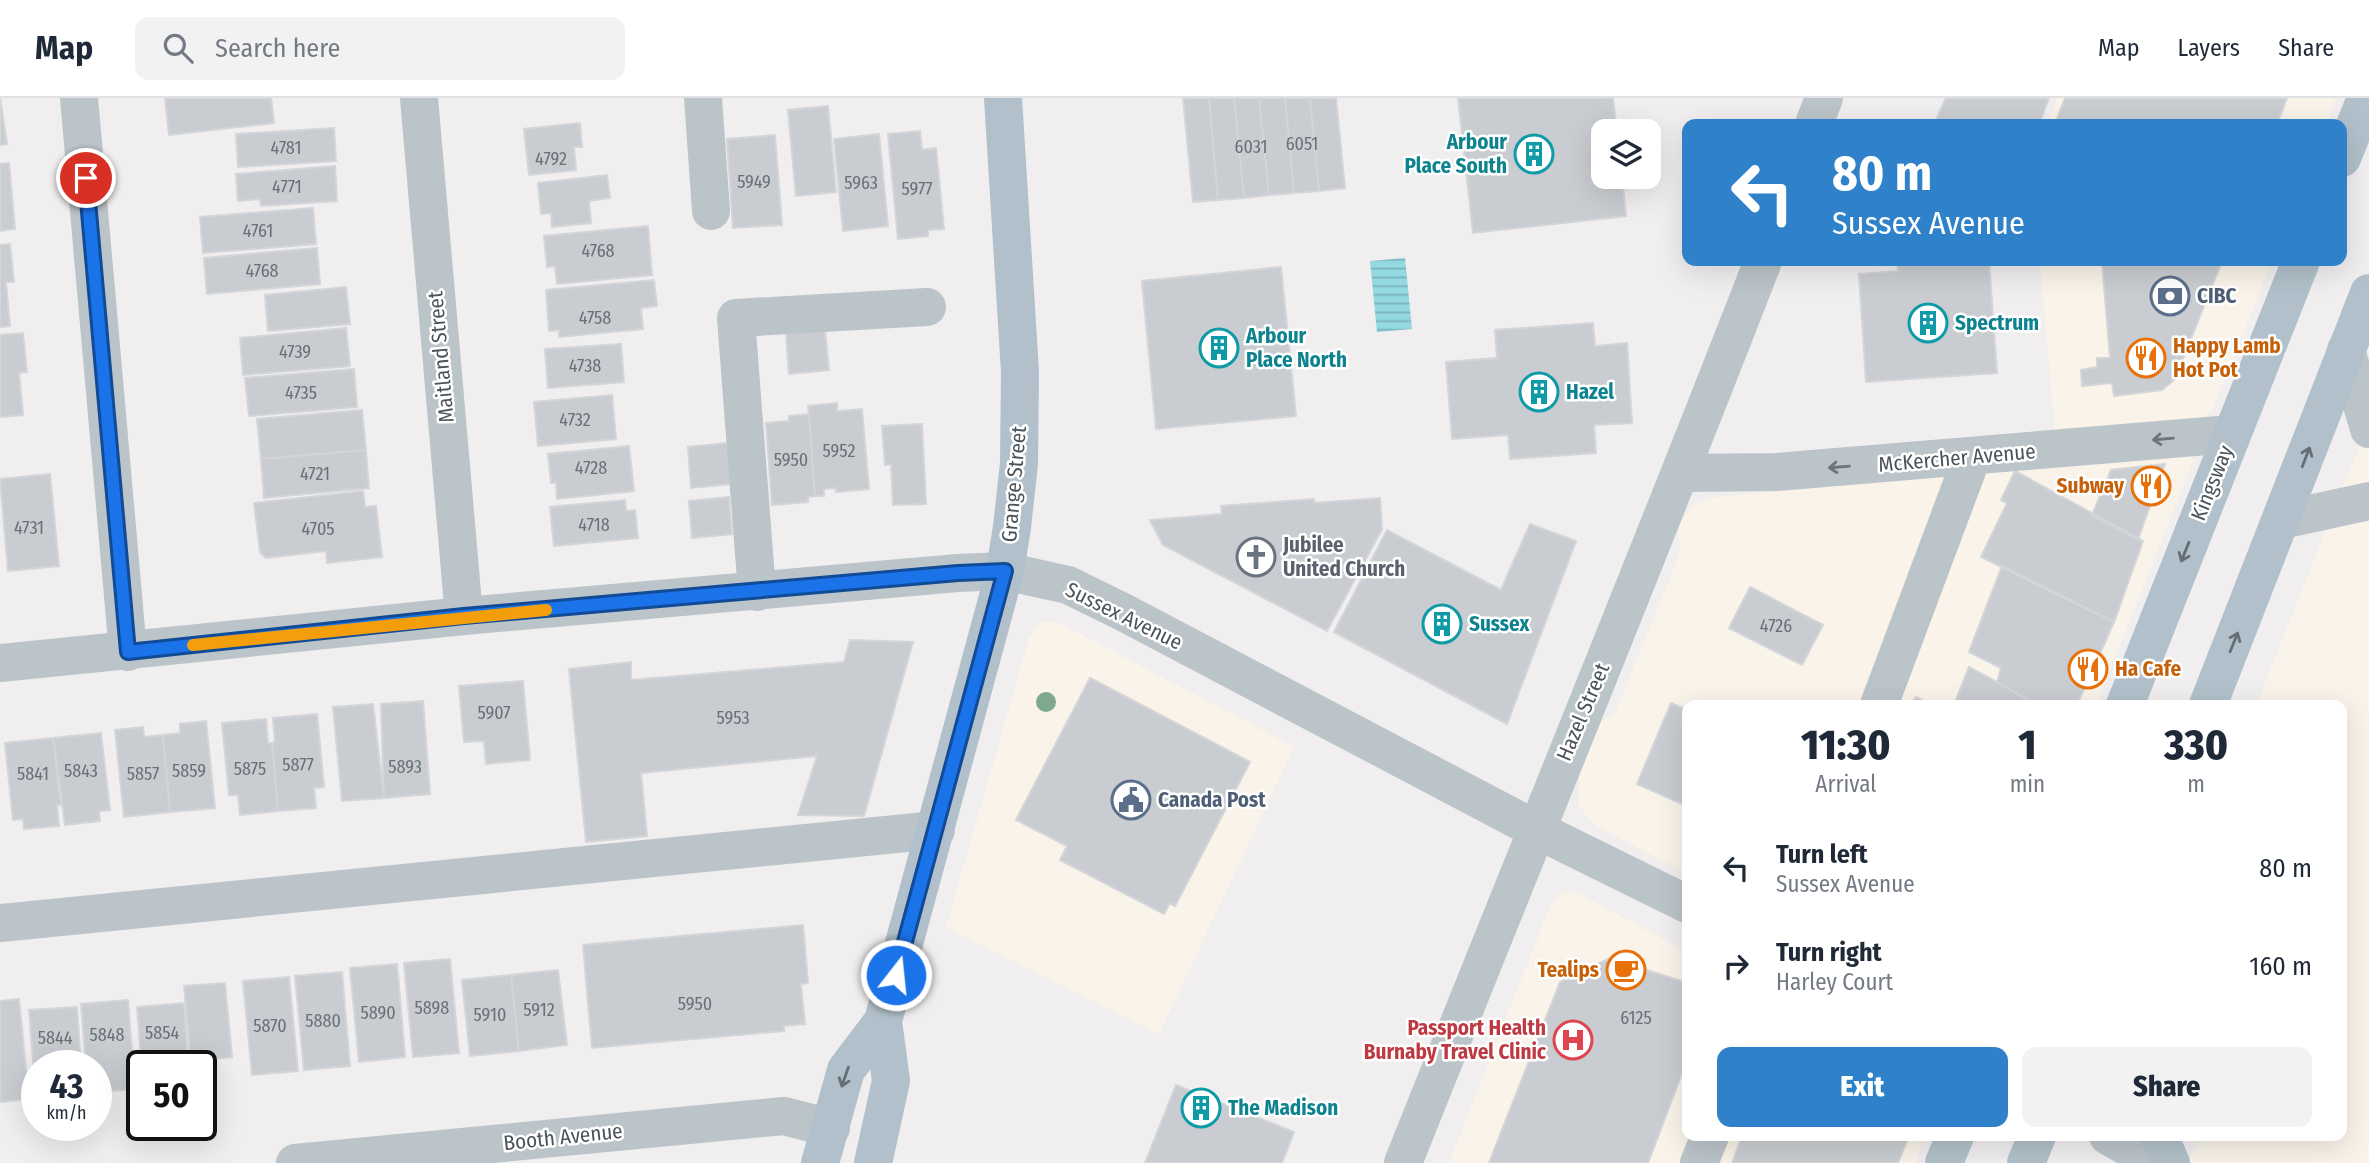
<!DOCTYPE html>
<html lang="en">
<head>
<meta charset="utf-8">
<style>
	body { margin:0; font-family:"Fira Sans Condensed",sans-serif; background:#f2f2f3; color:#1f2937; height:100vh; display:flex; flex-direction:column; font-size:26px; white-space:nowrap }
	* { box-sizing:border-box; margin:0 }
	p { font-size:23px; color:#747a83 }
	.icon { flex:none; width:38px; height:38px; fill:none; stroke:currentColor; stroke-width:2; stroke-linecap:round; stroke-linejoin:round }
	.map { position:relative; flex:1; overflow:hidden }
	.drawer { position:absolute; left:1682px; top:602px; width:665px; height:441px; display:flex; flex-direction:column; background:#fff; border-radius:14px; box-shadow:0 7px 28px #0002 }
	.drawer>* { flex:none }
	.guide { position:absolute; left:1682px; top:21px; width:665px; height:147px; border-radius:14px; box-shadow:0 7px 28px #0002; background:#2f82c9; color:#fff; overflow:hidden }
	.controls { position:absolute; left:1591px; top:21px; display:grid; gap:14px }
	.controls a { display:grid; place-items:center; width:70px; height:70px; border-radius:14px; background:#fff; box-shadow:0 7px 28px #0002; font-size:35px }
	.speed { position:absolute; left:21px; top:952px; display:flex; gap:14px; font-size:35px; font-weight:700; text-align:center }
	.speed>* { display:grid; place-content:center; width:91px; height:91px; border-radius:50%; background:#fff; box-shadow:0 7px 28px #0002; line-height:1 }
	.speed small { font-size:18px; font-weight:400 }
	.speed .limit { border:4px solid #111; border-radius:10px; background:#fff; color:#111 }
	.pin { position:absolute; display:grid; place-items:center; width:60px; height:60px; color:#fff; margin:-30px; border:4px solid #fff; border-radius:50%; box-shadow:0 2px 7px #0007 }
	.me { position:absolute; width:77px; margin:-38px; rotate:16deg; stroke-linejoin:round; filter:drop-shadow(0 0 5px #0008) }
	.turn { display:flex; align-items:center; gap:24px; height:147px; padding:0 35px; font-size:32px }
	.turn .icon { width:91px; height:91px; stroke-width:2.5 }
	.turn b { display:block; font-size:49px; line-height:60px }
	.eta { display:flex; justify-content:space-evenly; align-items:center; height:119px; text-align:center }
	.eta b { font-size:42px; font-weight:800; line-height:49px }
	.action { display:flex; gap:14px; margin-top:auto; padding:14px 35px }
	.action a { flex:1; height:80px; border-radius:14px; background:#2f82c9; color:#fff; font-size:28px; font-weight:800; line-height:80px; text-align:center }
	.action a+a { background:#f2f2f3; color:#1f2937 }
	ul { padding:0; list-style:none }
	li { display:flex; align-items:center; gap:21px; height:98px; padding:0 35px }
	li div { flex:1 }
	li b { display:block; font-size:26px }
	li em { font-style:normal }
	header { display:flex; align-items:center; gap:42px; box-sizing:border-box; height:98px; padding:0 35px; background:#fff; border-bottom:2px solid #e0e1e3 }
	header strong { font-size:33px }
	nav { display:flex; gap:38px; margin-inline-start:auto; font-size:24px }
	.search { width:490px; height:63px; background:#f2f2f3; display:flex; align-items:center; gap:18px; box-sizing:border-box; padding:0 24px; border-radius:14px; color:#747a83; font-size:26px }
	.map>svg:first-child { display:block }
</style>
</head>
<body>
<header>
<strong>Map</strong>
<div class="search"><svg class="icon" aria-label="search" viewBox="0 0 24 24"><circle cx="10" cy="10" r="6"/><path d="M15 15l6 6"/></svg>Search here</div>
<nav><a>Map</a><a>Layers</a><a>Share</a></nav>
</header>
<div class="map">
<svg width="2369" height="1065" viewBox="0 0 2369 1065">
	<defs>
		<pattern id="water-rules" width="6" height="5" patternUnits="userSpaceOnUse" patternTransform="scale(1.75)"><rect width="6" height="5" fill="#94d8e1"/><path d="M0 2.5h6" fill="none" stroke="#7bb2b9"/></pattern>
	</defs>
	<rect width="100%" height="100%" fill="#f0eeee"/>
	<path fill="#f9f3e9" d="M2057,0H2336L2326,26H2047Z
		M2040,163H2272L2213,310L2202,321L2055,337Z
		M2369,324V1065H2187L2203,1038H2342V607H2256Z
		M2178,353L2191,357L2193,363L2096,607H1687V775L1594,727L1579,708V675L1600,626L1616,613L1680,455L1678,436L1681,424L1692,408L1716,399Z
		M1048,523L1060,525L1294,649L1159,936L946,829L1029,540L1039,525Z
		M1570,794L1578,795L1687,854V1038H1925L1915,1065H1449L1550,808L1562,795Z"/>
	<path fill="url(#water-rules)" d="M1405,160L1412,231L1377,234L1370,163Z"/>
	<path fill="#c9ccd0" stroke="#d3d5d9" stroke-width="2" d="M0,0L7,46L0,47Z
		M165,0H271L274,25L169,37Z
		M1183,0H1209L1218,102L1193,104Z
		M1209,0H1234L1244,100L1218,102Z
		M1234,0H1259L1269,97L1244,100Z
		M1259,0H1285L1294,95L1269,97Z
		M1285,0H1310L1319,93L1294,95Z
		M1310,0H1336L1345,90L1319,93Z
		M1458,0H1613L1617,33H1603V79H1622L1626,118L1473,135Z
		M1946,0H2049L2039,26H1934Z
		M2065,0H2287L2277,26H2055Z
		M828,8L836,94L796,98L788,12Z
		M580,25L582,49H574L576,72L529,77L524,31Z
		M334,30L336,63L238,69L236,36Z
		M920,33L922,52L936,50L944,131L928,132V138L898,141L888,36Z
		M879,36L888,128L843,133L834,41Z
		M775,37L782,127L733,130L727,41Z
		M9,65L15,131L0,133V66Z
		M335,68L337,103L261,108L260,101L238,103L236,76Z
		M607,77L610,100L589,103L591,125L552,129L551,115L541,116L538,85Z
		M313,110L316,146L203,155L200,119Z
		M648,128L652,177L557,186L555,168L547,169L544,138Z
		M10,146L14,184H6L10,228L0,229V147Z
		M317,150L320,186L207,196L204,160Z
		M1897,163H1941L1942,166L1989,163L1997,275L1866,284L1859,176L1898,173Z
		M2102,163H2222L2175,281L2162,292L2114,298L2112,285L2082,288L2081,272L2097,269V260H2110Z
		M1281,169L1296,318L1156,331L1142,183Z
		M654,182L657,208L641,210L643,231L559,239V232L549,233L546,192Z
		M346,189L350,226L268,233L265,197Z
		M1593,225L1595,248L1627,245L1632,325L1594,327L1596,355L1510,361L1508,337L1452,341L1446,264L1497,260L1495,232Z
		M346,230L350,268L243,277L240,240Z
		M825,232L829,272L789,276L786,235Z
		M23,235L27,274L19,275L23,317L0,319V237Z
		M621,246L624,284L548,290L545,251Z
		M354,271L357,309L249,318L245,280Z
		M612,297L616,341L538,348L534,304Z
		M837,305V313L862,311L869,391L836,394V390L824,391V398H815L808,308Z
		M362,312L366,352L261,361L257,321Z
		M809,316L815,398L808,399V404L772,407L766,325L789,323V318Z
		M922,326L926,406L893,407L891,366L885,367L882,328Z
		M727,345L731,386L691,390L688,349Z
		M629,348L634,393L557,401L556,385H551L548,356Z
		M366,352L369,390L264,400L261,361Z
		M2165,366L2138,441L2092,417L2111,372Z
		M2015,373L2143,443L2114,524L1981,459L2007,405L2001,402Z
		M50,376L59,468L8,473L0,381Z
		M363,393L365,409L376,408L382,459L327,465L326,453L266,460L260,454L254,405Z
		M729,399L732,436L692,440L689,403Z
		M1380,400L1382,431L1327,533L1163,447L1150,422L1222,416L1221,408L1314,401V405Z
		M625,402L626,413L635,412L638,440L554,448L550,409Z
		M1530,426L1576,443L1507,626L1334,534L1387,432L1501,492Z
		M2002,468L2114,524L2077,607H2037L1997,584L2001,570L1969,554Z
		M1750,489L1823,527L1802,567L1729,530Z
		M850,542L913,544L864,718L798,717L817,658L641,675L647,738L586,744L569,571L631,564V582L844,564Z
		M1969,569L1997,584L2037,607H1954Z
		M1090,580L1250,664L1175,808L1170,805L1164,816L1060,762L1067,748L1016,722Z
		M523,583L530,662L486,666L484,643L464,644L459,588Z
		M1916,599L1931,607H1911Z
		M423,603L430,696L384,700L381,606Z
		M1671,605L1687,612L1684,707L1637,686Z
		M373,606L384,700L342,703L333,609Z
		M317,616L324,689L314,690L316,710L278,713L272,645L275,644L273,620Z
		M266,621L268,645H272L278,713L240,717L238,697H229L222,625Z
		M206,623L215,710L170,714L163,637L180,635V626Z
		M143,629L144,639L163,637L170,714L124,719L115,632Z
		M101,635L110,712L99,713L100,723L65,727L53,640Z
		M53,640L61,707H57L59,728L24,731L23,721L13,722L5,645Z
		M803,827L808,885L801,886L805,926L784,928V933L592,950L583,847Z
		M1610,860L1687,885V962L1648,1065H1489L1560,884Z
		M450,861L459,955L413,959L404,865Z
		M397,866L405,959L359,964L350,870Z
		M558,872L567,947L519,953L511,877Z
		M342,874L350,968L304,972L295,878Z
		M511,877L519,953L470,958L462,882Z
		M289,879L298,973L252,977L243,883Z
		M225,885L232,959L191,963L184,888Z
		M19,901L29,1001L0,1004V903Z
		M128,902L135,991L96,994V968H86L81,906Z
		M184,905L188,961L180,962V968H142V973L137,909Z
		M77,909L81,968H37L36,1001L29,912Z
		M1176,987L1294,1034L1282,1065H1145Z
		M1742,1038H1909L1898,1065H1732Z"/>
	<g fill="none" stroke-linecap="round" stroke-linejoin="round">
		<path stroke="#bbc4c9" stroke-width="38" d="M79,0L128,554
			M419,0L464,518
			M703,0L711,113
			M1814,26L1824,0
			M2346,252L2369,331
			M1682,375L1777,374L2231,336
			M2282,422L2369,403
			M757,494L736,220L927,209
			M0,565L464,518L958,475L1005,473L1068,487L1123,514L1537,732L1687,806
			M1879,607L1972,359
			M0,825L936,732
			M2108,1038L2156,1065
			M295,1065L784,1018L831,1030
			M1403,1065C1523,764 1646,465 1763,163
			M1699,1065L1710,1038"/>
		<path stroke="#b1c0ca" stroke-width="38" d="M2342,60L2366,0
			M2125,607L2301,163
			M2208,607L2369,195
			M2159,1038L2171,1065
			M820,1065L846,972L883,923L1005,473L1012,429L1019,366L1020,274L1003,0
			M873,1065L891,983L883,923
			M1944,1065L1955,1038
			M2026,1065L2037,1038"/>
	</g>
	<circle fill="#7fa98f" cx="1046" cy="604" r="10"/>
	<defs><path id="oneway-shaft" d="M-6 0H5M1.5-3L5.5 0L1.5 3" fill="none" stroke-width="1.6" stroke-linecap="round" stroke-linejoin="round" transform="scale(1.75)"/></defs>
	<g stroke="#6b757b">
		<use href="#oneway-shaft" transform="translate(2163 341) rotate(175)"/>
		<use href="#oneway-shaft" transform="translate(1839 369) rotate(175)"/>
	</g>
	<g stroke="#636e75">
		<use href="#oneway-shaft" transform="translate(2306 359) rotate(-69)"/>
		<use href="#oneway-shaft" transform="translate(2185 454) rotate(112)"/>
		<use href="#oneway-shaft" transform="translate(2234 544) rotate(-68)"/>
		<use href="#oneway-shaft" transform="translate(845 979) rotate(109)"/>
	</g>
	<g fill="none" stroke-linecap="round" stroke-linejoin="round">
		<defs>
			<path id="route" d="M86,80L128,554L464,518L958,475L1005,473L896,877"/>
		</defs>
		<use href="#route" stroke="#114b97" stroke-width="18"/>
		<use href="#route" stroke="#1a73e8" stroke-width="12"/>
		<path stroke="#f59e0b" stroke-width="12" d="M193,547L546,512"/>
	</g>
	<defs>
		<symbol id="building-ring" viewBox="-11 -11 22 22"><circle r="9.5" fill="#fff" stroke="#0f9aa8" stroke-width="1.5"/><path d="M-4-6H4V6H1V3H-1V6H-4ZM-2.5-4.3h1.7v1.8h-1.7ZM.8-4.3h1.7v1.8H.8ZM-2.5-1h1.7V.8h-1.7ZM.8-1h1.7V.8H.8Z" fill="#0f9aa8"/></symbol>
		<symbol id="bank-ring" viewBox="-11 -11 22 22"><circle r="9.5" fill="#fff" stroke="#5c6f8a" stroke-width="1.5"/><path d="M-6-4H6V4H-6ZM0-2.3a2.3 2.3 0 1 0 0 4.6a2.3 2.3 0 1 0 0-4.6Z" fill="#5c6f8a"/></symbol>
		<symbol id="restaurant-ring" viewBox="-11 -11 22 22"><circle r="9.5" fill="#fff" stroke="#e8710a" stroke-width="1.5"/><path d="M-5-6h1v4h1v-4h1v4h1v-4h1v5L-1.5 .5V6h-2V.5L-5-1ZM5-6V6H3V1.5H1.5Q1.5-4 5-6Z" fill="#e8710a"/></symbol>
		<symbol id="church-ring" viewBox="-11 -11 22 22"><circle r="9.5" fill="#fff" stroke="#6b7280" stroke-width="1.5"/><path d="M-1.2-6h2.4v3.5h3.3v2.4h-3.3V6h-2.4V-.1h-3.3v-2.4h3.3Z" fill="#6b7280"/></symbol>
		<symbol id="civic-ring" viewBox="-11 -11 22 22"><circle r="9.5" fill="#fff" stroke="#5c6f8a" stroke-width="1.5"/><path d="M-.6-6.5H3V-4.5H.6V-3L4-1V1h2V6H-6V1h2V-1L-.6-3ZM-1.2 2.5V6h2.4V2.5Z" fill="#5c6f8a"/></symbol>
		<symbol id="cafe-ring" viewBox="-11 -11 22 22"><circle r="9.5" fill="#fff" stroke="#e8710a" stroke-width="1.5"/><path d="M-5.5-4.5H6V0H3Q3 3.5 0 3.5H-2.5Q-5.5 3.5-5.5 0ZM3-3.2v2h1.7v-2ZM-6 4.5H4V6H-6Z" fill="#e8710a"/></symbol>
		<symbol id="hospital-ring" viewBox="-11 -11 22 22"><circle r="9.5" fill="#fff" stroke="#e0444e" stroke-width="1.5"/><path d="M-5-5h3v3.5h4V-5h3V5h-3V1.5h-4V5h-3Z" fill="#e0444e"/></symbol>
	</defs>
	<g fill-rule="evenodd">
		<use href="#building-ring" x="1512" y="34" width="44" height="44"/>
		<use href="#bank-ring" x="2148" y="176" width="44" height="44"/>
		<use href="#building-ring" x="1906" y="203" width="44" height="44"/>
		<use href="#building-ring" x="1197" y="228" width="44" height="44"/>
		<use href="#restaurant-ring" x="2124" y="238" width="44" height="44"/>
		<use href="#building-ring" x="1517" y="272" width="44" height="44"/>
		<use href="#restaurant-ring" x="2129" y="366" width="44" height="44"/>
		<use href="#church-ring" x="1234" y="437" width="44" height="44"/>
		<use href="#building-ring" x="1420" y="504" width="44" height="44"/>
		<use href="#restaurant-ring" x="2066" y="549" width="44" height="44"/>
		<use href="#civic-ring" x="1109" y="680" width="44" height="44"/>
		<use href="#cafe-ring" x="1604" y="850" width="44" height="44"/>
		<use href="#hospital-ring" x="1551" y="920" width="44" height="44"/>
		<use href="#building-ring" x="1179" y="988" width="44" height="44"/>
	</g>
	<g text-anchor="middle" stroke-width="5" stroke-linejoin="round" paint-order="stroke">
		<g font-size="18" fill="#697177">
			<text x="1302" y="52">6051</text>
			<text x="1251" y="55">6031</text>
			<text x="286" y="56">4781</text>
			<text x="551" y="67">4792</text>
			<text x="754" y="90">5949</text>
			<text x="861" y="91">5963</text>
			<text x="287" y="95">4771</text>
			<text x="917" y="97">5977</text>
			<text x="258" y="139">4761</text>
			<text x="598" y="159">4768</text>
			<text x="262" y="179">4768</text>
			<text x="595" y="226">4758</text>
			<text x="295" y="260">4739</text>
			<text x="585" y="274">4738</text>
			<text x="301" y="301">4735</text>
			<text x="575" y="328">4732</text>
			<text x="839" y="359">5952</text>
			<text x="791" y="368">5950</text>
			<text x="591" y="376">4728</text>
			<text x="315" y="382">4721</text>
			<text x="594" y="433">4718</text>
			<text x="29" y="436">4731</text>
			<text x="318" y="437">4705</text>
			<text x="1776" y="534">4726</text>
			<text x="494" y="621">5907</text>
			<text x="733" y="626">5953</text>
			<text x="298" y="673">5877</text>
			<text x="405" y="675">5893</text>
			<text x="250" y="677">5875</text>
			<text x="81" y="679">5843</text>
			<text x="189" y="679">5859</text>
			<text x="33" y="682">5841</text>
			<text x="143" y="682">5857</text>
			<text x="695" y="912">5950</text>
			<text x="432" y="916">5898</text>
			<text x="539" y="918">5912</text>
			<text x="378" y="921">5890</text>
			<text x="490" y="923">5910</text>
			<text x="1636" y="926">6125</text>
			<text x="323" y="929">5880</text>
			<text x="270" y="934">5870</text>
			<text x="162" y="941">5854</text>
			<text x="107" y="943">5848</text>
			<text x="55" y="946">5844</text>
		</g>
		<g font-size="21" font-weight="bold" fill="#0d838f" stroke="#fff" text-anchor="start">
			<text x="1507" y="51" text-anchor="end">Arbour<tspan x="1507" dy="24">Place South</tspan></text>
			<text x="1955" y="232">Spectrum</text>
			<text x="1246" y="245">Arbour<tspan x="1246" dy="24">Place North</tspan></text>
			<text x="1566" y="301">Hazel</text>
			<text x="1469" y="533">Sussex</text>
			<text x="1228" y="1017">The Madison</text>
		</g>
		<g font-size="21" font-weight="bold" fill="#4e5e75" stroke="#fff" text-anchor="start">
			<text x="2197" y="205">CIBC</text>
			<text x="1158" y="709">Canada Post</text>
		</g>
		<g font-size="21" font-weight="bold" fill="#c56008" stroke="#fff" text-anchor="start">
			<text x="2173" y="255">Happy Lamb<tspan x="2173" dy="24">Hot Pot</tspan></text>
			<text x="2124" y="395" text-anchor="end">Subway</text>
			<text x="2115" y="578">Ha Cafe</text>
			<text x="1599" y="879" text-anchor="end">Tealips</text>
		</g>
		<g font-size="21" fill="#495359" stroke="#fff">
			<text transform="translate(441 259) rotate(-95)" y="7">Maitland Street</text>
			<text transform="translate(1957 360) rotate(-5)" y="7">McKercher Avenue</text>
			<text transform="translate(2212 385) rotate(-68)" y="7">Kingsway</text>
			<text transform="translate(1014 386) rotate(-85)" y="7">Grange Street</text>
			<text transform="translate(1124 518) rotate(26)" y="7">Sussex Avenue</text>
			<text transform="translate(1583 614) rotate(-67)" y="7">Hazel Street</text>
			<text transform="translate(563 1039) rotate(-6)" y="7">Booth Avenue</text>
		</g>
		<g font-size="21" font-weight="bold" fill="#5b616d" stroke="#fff" text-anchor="start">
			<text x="1283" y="454">Jubilee<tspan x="1283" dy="24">United Church</tspan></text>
		</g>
		<g font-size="21" font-weight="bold" fill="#be3a42" stroke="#fff" text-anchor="end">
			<text x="1546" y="937">Passport Health<tspan x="1546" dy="24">Burnaby Travel Clinic</tspan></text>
		</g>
	</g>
</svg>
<div class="controls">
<a><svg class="icon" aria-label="layers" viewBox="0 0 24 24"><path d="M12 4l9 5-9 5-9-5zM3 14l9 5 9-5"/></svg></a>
</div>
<div class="speed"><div>43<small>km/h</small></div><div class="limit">50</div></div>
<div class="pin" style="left:86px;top:80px;background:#d93025"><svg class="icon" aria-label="arrive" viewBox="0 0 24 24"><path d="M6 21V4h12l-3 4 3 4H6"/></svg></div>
<svg class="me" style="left:896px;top:877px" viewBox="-20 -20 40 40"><circle r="17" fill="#1a73e8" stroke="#fff" stroke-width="3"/><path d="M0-11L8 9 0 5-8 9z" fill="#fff"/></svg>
<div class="guide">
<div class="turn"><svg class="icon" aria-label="left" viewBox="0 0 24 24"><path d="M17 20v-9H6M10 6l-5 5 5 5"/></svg><div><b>80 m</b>Sussex Avenue</div></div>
</div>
<section class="drawer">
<div class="eta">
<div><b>11:30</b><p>Arrival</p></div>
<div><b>1</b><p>min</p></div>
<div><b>330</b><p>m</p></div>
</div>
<ul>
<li><svg class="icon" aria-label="left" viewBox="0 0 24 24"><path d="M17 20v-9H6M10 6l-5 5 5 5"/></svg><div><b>Turn left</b><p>Sussex Avenue</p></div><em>80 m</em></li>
<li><svg class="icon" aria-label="right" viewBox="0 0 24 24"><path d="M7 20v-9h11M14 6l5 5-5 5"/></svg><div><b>Turn right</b><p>Harley Court</p></div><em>160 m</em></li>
</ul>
<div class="action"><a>Exit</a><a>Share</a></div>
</section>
</div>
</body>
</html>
